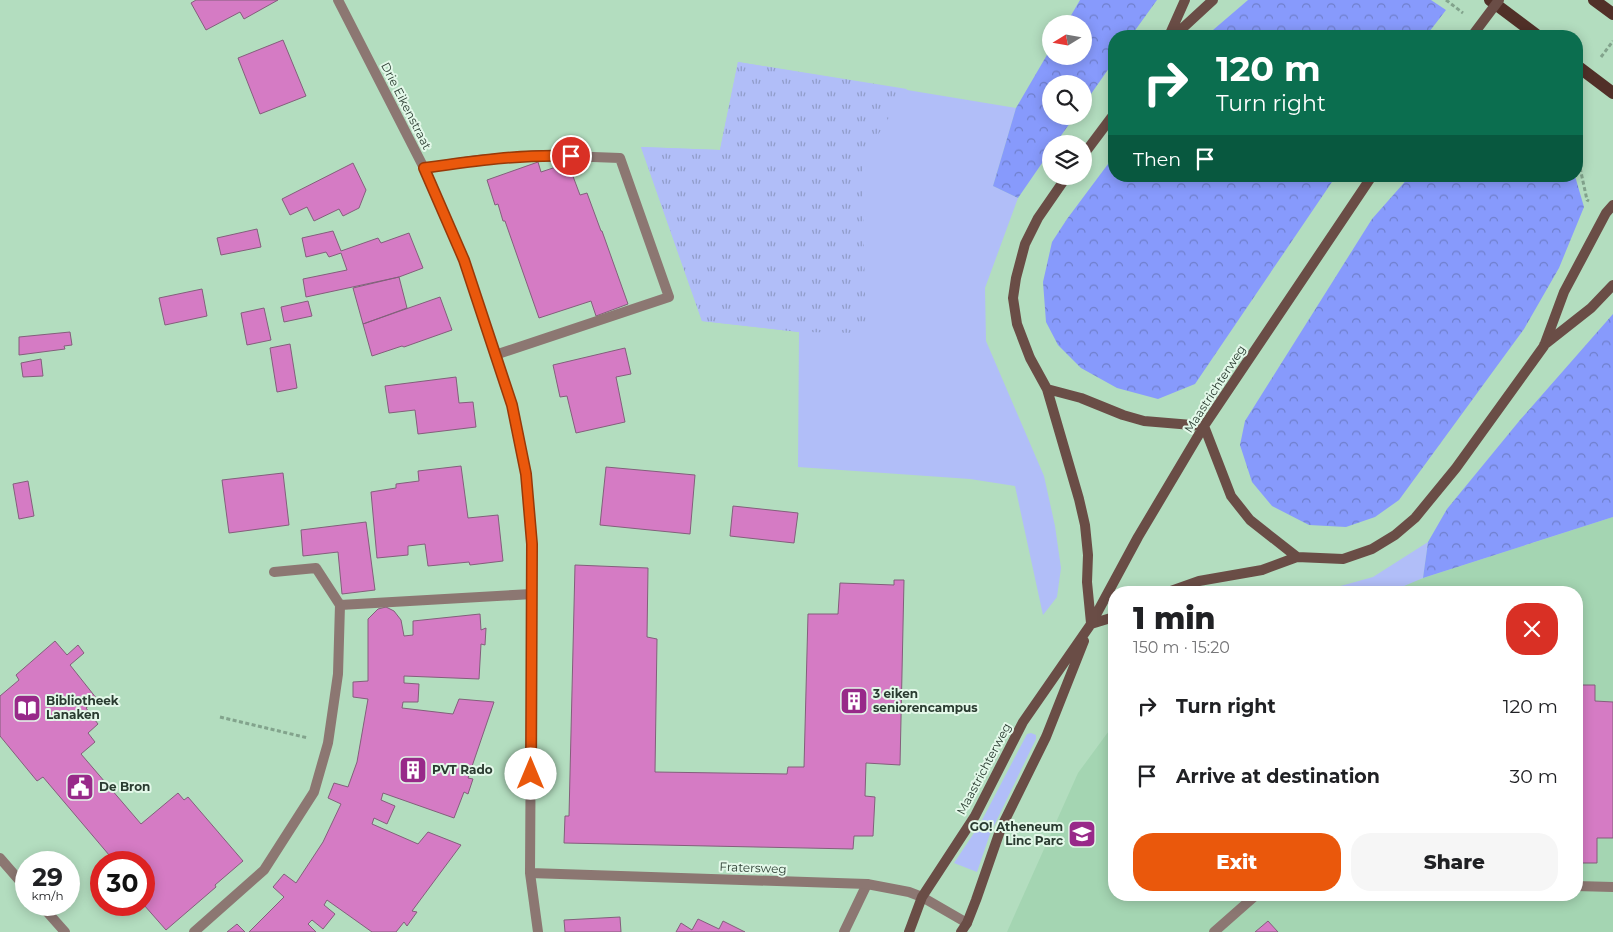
<!DOCTYPE html>
<html lang="en">
<head>
<meta charset="utf-8">
<style>
	body { margin:0; font-family:Montserrat,sans-serif; background:#f6f6f6; color:#202124; height:100vh; display:flex; flex-direction:column; font-size:19px; white-space:nowrap }
	* { box-sizing:border-box; margin:0 }
	p { font-size:16px; color:#757577 }
	.icon { flex:none; width:28px; height:28px; fill:none; stroke:currentColor; stroke-width:2; stroke-linecap:round; stroke-linejoin:round }
	.map { position:relative; flex:1; overflow:hidden }
	.sheet { position:absolute; left:1108px; top:586px; width:475px; height:315px; display:flex; flex-direction:column; background:#fff; border-radius:20px; box-shadow:0 2px 12px #0003 }
	.sheet>* { flex:none }
	.guide { position:absolute; left:1108px; top:30px; width:475px; height:152px; border-radius:20px; box-shadow:0 2px 12px #0003; background:#0b6e4f; color:#fff; overflow:hidden }
	.needle { width:32px; rotate:259deg }
	.tools { position:absolute; left:1042px; top:15px; display:grid; gap:10px }
	.tools a { display:grid; place-items:center; width:50px; height:50px; border-radius:50%; background:#fff; box-shadow:0 2px 12px #0003; font-size:25px }
	.speed { position:absolute; left:15px; top:851px; display:flex; gap:10px; font-size:25px; font-weight:700; text-align:center }
	.speed>* { display:grid; place-content:center; width:65px; height:65px; border-radius:50%; background:#fff; box-shadow:0 2px 12px #0003; line-height:1 }
	.speed small { font-size:12px; font-weight:400 }
	.speed .limit { border:8px solid #d22; background:#fff; color:#111 }
	.pin { position:absolute; display:grid; place-items:center; width:42px; height:42px; color:#fff; margin:-21px; border:2px solid #fff; border-radius:50%; box-shadow:0 1px 5px #0007 }
	.me { position:absolute; width:55px; margin:-28px; rotate:0deg; stroke-linejoin:round; filter:drop-shadow(0 0 4px #0008) }
	.turn { display:flex; align-items:center; gap:18px; height:105px; padding:0 25px; font-size:22px }
	.turn .icon { width:65px; height:65px; stroke-width:2.5 }
	.turn b { display:block; font-size:35px; line-height:42px }
	.then { display:flex; align-items:center; height:48px; padding:0 25px; background:#0003; gap:10px; font-size:19px }
	.round { display:grid; place-items:center; flex:none; width:52px; height:52px; border-radius:20px; background:#f6f6f6 }
	.headline { display:flex; align-items:center; justify-content:space-between; height:85px; padding:0 25px }
	h1 { font-size:30px; font-weight:800; line-height:38px }
	.primary-button { display:flex; gap:10px; margin-top:auto; padding:10px 25px }
	.primary-button a { flex:1; height:58px; border-radius:20px; background:#ea580c; color:#fff; font-size:20px; font-weight:800; line-height:58px; text-align:center }
	.primary-button a+a { background:#f6f6f6; color:#202124 }
	ul { padding:0; list-style:none }
	li { display:flex; align-items:center; gap:15px; height:70px; padding:0 25px }
	li div { flex:1 }
	li b { display:block; font-size:19px }
	li em { font-style:normal }
	.map>svg:first-child { display:block }
</style>
</head>
<body>
<div class="map">
<svg width="1613" height="932" viewBox="0 0 1613 932">
	<defs>
		<pattern id="forest-crowns" width="20" height="18" patternUnits="userSpaceOnUse" patternTransform="scale(1.25)"><rect width="20" height="18" fill="#879afc"/><path d="M2 6a3 3 0 1 1 6 0M12 15a3 3 0 1 1 6 0" fill="none" stroke="#6f7fcc"/></pattern>
		<pattern id="park-tufts" width="24" height="20" patternUnits="userSpaceOnUse" patternTransform="scale(1.25)"><rect width="24" height="20" fill="#b1bef8"/><path d="M3 7l-1-3M5 7V3M7 7l1-3M15 17l-1-3M17 17v-4M19 17l1-3" fill="none" stroke="#909cc9"/></pattern>
	</defs>
	<rect width="100%" height="100%" fill="#b3ddbf"/>
	<path fill="#a4d5b2" d="M1613,517V932H1007L1078,773L1114,724V895H1576V592H1380Z"/>
	<path fill="#b1bef8" d="M738,62L1016,108L993,186L1018,198L985,288L986,341L1044,476L1055,526L1061,568L1057,597L1043,615L1015,486L970,479L798,467L799,332L702,321L641,147L720,150Z
		M1428,542L1423,578L1390,592H1319L1373,577Z
		M1031,733L1036,735V739L990,834L977,872L954,863L980,824L1027,734Z"/>
	<path fill="url(#forest-crowns)" d="M1080,0H1157L1131,36H1114V61L1084,104V84H1051V116H1075L1055,144H1051V150L1018,198L993,186L1016,108L1051,48V56H1084V24H1066Z
		M1248,0H1431L1446,10L1426,36H1206Z
		M1114,156V176H1336L1195,384L1158,399L1117,388L1081,368L1058,345L1046,322L1043,282L1052,242L1067,219Z
		M1410,176H1575L1584,207L1559,268L1524,329L1399,500L1375,517L1346,527L1309,525L1272,506L1252,482L1240,445L1245,421L1372,219Z
		M1613,314V517L1423,578L1428,542L1447,509L1520,420Z"/>
	<path fill="url(#park-tufts)" d="M738,62L907,89L862,160L866,333L799,332L702,321L641,147L720,150Z"/>
	<path fill="#d57bc4" stroke="#835f7b" d="M196,0H278L244,19L240,12L206,30L191,3Z
		M283,40L306,96L260,114L238,58Z
		M538,162L541,172L568,163L580,195L587,193L601,231H602L628,304L596,316L591,301L539,318L505,221H503L498,204L495,205L487,180Z
		M353,163L366,190L359,208L343,216L339,209L314,221L307,207L290,215L282,199Z
		M257,229L261,247L221,255L217,238Z
		M333,231L341,251L378,238L381,243L409,233L423,268L399,277L306,297L303,279L347,270L341,253L329,257L326,252L306,257L302,238Z
		M399,277L407,308L363,324L353,288Z
		M202,289L207,316L165,325L159,298Z
		M440,297L452,330L404,347L402,346L372,356L363,324Z
		M308,301L312,316L284,322L281,307Z
		M264,308L271,340L247,345L241,313Z
		M70,332L72,345L64,346L65,349L19,355V337Z
		M290,344L297,388L277,392L270,348Z
		M625,348L631,374L616,377L625,422L576,433L567,396L560,397L553,365Z
		M41,359L43,376L23,377L21,363Z
		M456,377L459,403L473,402L476,427L418,434L415,410L389,413L385,386Z
		M461,466L468,518L498,515L503,561L470,565L469,562L428,566L425,544L408,546V555L377,558L371,492L396,488V484L419,481L418,471Z
		M606,467L695,475L690,534L600,525Z
		M283,473L289,525L229,533L222,480Z
		M28,481L34,516L19,519L13,484Z
		M733,506L798,513L794,543L730,536Z
		M366,522L375,590L342,594L338,552L303,556L301,530Z
		M575,565L648,568L647,637L657,639L655,772L787,774L788,767H804L808,614H838L840,583L894,585V580H904L900,765L866,763L865,796L875,797L873,836H854L853,849L564,843L565,816H569Z
		M386,607L394,611L401,620L404,636L413,635V621L480,614L481,630L486,628L485,645L481,644L479,679L404,676V683L419,684L418,702H403L402,708L453,714L459,699L494,702L468,778L473,779L468,794L464,792L454,818L383,793L381,800L395,806L387,824L374,818L372,824L418,844L428,832L461,845L412,911L417,912L407,926L404,922L396,932H372L327,900L324,905L335,914L323,929L312,920L308,924L316,932H249L284,897L273,887L284,874L296,883L323,842L341,804L328,798L334,783L348,787L357,762L368,699L353,697V682L368,681V619L378,609Z
		M55,641L67,655L78,645L84,653L70,665L97,699L86,708L98,724L88,733L95,742L81,754L141,824L178,793L184,800L188,797L243,861L215,885L216,887L166,930L144,905V862H115L43,777L37,781L0,736V696L19,680L16,675Z
		M1576,685H1595V701L1613,702V838H1597V863H1576Z
		M620,917L621,932H565L564,920Z
		M698,919L719,929L723,921L745,932H676L681,923L692,930Z
		M1268,921L1278,932H1255Z
		M237,924L245,932H227Z"/>
	<g fill="none" stroke-linecap="round" stroke-linejoin="round">
		<path stroke="#82a38c" stroke-width="3" stroke-dasharray="4 2.5" stroke-linecap="butt" d="M1446,0L1463,13
			M1601,57L1613,41
			M1576,149L1587,200L1589,201
			M220,717L308,738"/>
		<path stroke="#8c7772" stroke-width="10" d="M424,168L478,160L539,155L620,158L669,297L495,355
			M340,605L532,594
			M1576,886L1613,887
			M194,932L264,870L314,792L328,743L338,674L340,605L316,568L274,572
			M844,932L867,884
			M1214,932L1256,895"/>
		<path stroke="#8c7772" stroke-width="10" d="M338,0L424,168L464,260L512,405L526,475L532,544L530,873L538,932
			M530,873L867,884L909,892L922,897L967,923"/>
		<path stroke="#8c7772" stroke-width="10" d="M0,858L26,888
			M41,905L65,932"/>
		<path stroke="#6a4d46" stroke-width="10" d="M1169,36L1185,0
			M1174,36L1213,0
			M1084,154L1114,114
			M1067,176L1038,218L1025,244L1016,278L1013,298L1017,324L1030,358L1047,389L1079,499L1085,525L1088,555L1087,582L1091,623
			M1544,345L1591,308L1613,285
			M1047,389L1081,398L1123,415L1144,421L1204,426
			M1204,426L1231,496L1250,520L1297,557
			M1168,592L1199,581L1262,570L1297,557L1343,559L1372,549L1395,535L1415,518L1456,468L1544,346L1564,292L1606,213L1613,205
			M1091,624L1114,617
			M909,932L922,897L975,816L1023,722L1091,624L1138,537L1204,426L1372,176
			M961,932L967,923L976,900L1001,828L1046,737L1084,641"/>
		<path stroke="#513028" stroke-width="12" d="M1490,0L1538,36
			M1594,0L1613,14
			M1576,65L1613,93"/>
		<path stroke="#6a4d46" stroke-width="10" d="M1472,36L1499,0"/>
	</g>
	<g fill="none" stroke-linecap="round" stroke-linejoin="round">
		<defs>
			<path id="route" d="M531,774L532,544L526,474L512,405L464,260L424,168C473,161 522,154 571,156"/>
		</defs>
		<use href="#route" stroke="#983908" stroke-width="12"/>
		<use href="#route" stroke="#ea580c" stroke-width="9"/>
	</g>
	<defs>
		<symbol id="building-square" viewBox="-11 -11 22 22"><rect x="-9" y="-9" width="18" height="18" rx="4" fill="#982989" stroke="#e3f8e9"/><path d="M-4-6H4V6H1V3H-1V6H-4ZM-2.5-4.3h1.7v1.8h-1.7ZM.8-4.3h1.7v1.8H.8ZM-2.5-1h1.7V.8h-1.7ZM.8-1h1.7V.8H.8Z" fill="#fff"/></symbol>
		<symbol id="library-square" viewBox="-11 -11 22 22"><rect x="-9" y="-9" width="18" height="18" rx="4" fill="#982989" stroke="#e3f8e9"/><path d="M-6-4Q-3-5.5-.7-3.5V5Q-3 3-6 4ZM6-4Q3-5.5 .7-3.5V5Q3 3 6 4Z" fill="#fff"/></symbol>
		<symbol id="civic-square" viewBox="-11 -11 22 22"><rect x="-9" y="-9" width="18" height="18" rx="4" fill="#982989" stroke="#e3f8e9"/><path d="M-.6-6.5H3V-4.5H.6V-3L4-1V1h2V6H-6V1h2V-1L-.6-3ZM-1.2 2.5V6h2.4V2.5Z" fill="#fff"/></symbol>
		<symbol id="school-square" viewBox="-11 -11 22 22"><rect x="-9" y="-9" width="18" height="18" rx="4" fill="#982989" stroke="#e3f8e9"/><path d="M0-5L7-2L0 1L-7-2ZM-4 1L0 2.5L4 1V4Q0 6-4 4Z" fill="#fff"/></symbol>
	</defs>
	<g fill-rule="evenodd">
		<use href="#building-square" x="838" y="685" width="32" height="32"/>
		<use href="#library-square" x="11" y="692" width="32" height="32"/>
		<use href="#building-square" x="397" y="754" width="32" height="32"/>
		<use href="#civic-square" x="64" y="771" width="32" height="32"/>
		<use href="#school-square" x="1066" y="818" width="32" height="32"/>
	</g>
	<g text-anchor="middle" stroke-width="4" stroke-linejoin="round" paint-order="stroke">
		<g font-size="12" fill="#2a3b30" stroke="#e3f8e9">
			<text transform="translate(406 106) rotate(63)" y="4">Drie Eikenstraat</text>
			<text transform="translate(1215 389) rotate(-57)" y="4">Maastrichterweg</text>
			<text transform="translate(984 769) rotate(-62)" y="4">Maastrichterweg</text>
			<text transform="translate(753 868) rotate(2)" y="4">Fratersweg</text>
		</g>
		<g font-size="12" font-weight="bold" fill="#2a3b30" stroke="#e3f8e9" text-anchor="start">
			<text x="873" y="698">3 eiken<tspan x="873" dy="14">seniorencampus</tspan></text>
			<text x="46" y="705">Bibliotheek<tspan x="46" dy="14">Lanaken</tspan></text>
			<text x="432" y="774">PVT Rado</text>
			<text x="99" y="791">De Bron</text>
			<text x="1063" y="831" text-anchor="end">GO! Atheneum<tspan x="1063" dy="14">Linc Parc</tspan></text>
		</g>
	</g>
</svg>
<div class="tools">
<a><svg class="needle" viewBox="-14 -14 28 28"><path d="M0-13l5 13h-10z" fill="#e53935"/><path d="M0 13l5-13h-10z" fill="#757577"/></svg></a>
<a><svg class="icon" aria-label="search" viewBox="0 0 24 24"><circle cx="10" cy="10" r="6"/><path d="M15 15l6 6"/></svg></a>
<a><svg class="icon" aria-label="layers" viewBox="0 0 24 24"><path d="M12 4l9 5-9 5-9-5zM3 14l9 5 9-5"/></svg></a>
</div>
<div class="speed"><div>29<small>km/h</small></div><div class="limit">30</div></div>
<div class="pin" style="left:571px;top:156px;background:#d93025"><svg class="icon" aria-label="arrive" viewBox="0 0 24 24"><path d="M6 21V4h12l-3 4 3 4H6"/></svg></div>
<svg class="me" style="left:531px;top:774px" viewBox="-20 -20 40 40"><circle r="19" fill="#fff"/><path d="M0-13L10 11 0 6-10 11z" fill="#ea580c"/></svg>
<div class="guide">
<div class="turn"><svg class="icon" aria-label="right" viewBox="0 0 24 24"><path d="M7 20v-9h11M14 6l5 5-5 5"/></svg><div><b>120 m</b>Turn right</div></div>
<div class="then">Then<svg class="icon" aria-label="arrive" viewBox="0 0 24 24"><path d="M6 21V4h12l-3 4 3 4H6"/></svg></div>
</div>
<section class="sheet">
<div class="headline"><div><h1>1 min</h1><p>150 m · 15:20</p></div><a class="round" style="background:#d93025;color:#fff"><svg class="icon" aria-label="close" viewBox="0 0 24 24"><path d="M6 6l12 12M18 6L6 18"/></svg></a></div>
<ul>
<li><svg class="icon" aria-label="right" viewBox="0 0 24 24"><path d="M7 20v-9h11M14 6l5 5-5 5"/></svg><div><b>Turn right</b></div><em>120 m</em></li>
<li><svg class="icon" aria-label="arrive" viewBox="0 0 24 24"><path d="M6 21V4h12l-3 4 3 4H6"/></svg><div><b>Arrive at destination</b></div><em>30 m</em></li>
</ul>
<div class="primary-button"><a>Exit</a><a>Share</a></div>
</section>
</div>
</body>
</html>
